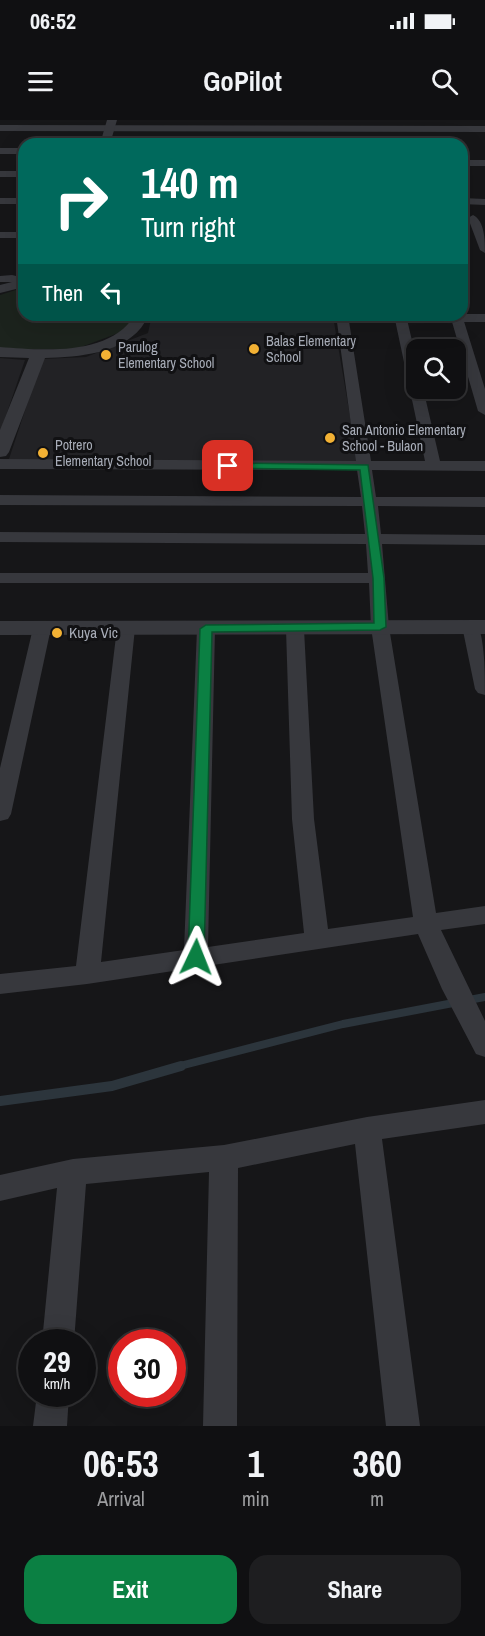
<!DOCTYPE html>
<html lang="en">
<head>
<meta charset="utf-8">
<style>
	body { margin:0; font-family:"Archivo Narrow",sans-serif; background:#1e1e20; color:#f1f3f6; height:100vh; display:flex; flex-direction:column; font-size:22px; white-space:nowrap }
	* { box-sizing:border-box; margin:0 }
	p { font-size:20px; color:#9c9d9f }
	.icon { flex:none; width:33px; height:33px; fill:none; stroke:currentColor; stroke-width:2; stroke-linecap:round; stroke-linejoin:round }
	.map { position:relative; height:1306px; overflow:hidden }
	.side { display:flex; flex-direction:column; background:#101012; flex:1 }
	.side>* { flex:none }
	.top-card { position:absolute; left:18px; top:18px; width:450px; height:183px; border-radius:18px; box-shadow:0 6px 24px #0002,0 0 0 2px #303032; background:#00695c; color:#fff; overflow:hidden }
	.controls { position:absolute; left:406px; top:219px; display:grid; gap:12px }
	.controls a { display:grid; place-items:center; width:60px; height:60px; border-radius:12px; background:#101012; box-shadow:0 6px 24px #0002,0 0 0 2px #303032; font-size:30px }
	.speed { position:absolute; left:18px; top:1209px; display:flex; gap:12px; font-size:30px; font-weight:700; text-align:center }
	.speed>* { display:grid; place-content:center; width:78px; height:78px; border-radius:50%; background:#101012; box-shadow:0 6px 24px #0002,0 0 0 2px #303032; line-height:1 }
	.speed small { font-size:15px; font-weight:400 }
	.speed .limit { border:9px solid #d22; background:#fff; color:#111 }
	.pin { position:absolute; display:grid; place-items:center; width:51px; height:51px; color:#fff; margin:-26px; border-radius:12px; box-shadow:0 3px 9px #0006 }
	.me { position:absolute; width:66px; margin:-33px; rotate:2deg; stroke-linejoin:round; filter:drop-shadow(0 0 4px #0008) }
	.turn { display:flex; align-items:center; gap:21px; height:126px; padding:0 24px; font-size:27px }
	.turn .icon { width:78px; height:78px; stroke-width:2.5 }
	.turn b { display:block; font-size:42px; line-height:51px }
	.then { display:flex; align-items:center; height:57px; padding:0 24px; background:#0003; gap:12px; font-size:22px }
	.eta { display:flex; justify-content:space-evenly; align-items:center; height:102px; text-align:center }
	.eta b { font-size:36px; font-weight:700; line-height:42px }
	.cta { display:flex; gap:12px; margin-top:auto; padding:12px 24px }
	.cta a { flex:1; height:69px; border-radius:18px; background:#0b8043; color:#fff; font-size:24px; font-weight:700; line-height:69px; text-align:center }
	.cta a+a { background:#1e1e20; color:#f1f3f6 }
	.status { display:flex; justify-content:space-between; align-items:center; height:42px; padding:0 30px; background:#101012; direction:ltr }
	.status svg { height:16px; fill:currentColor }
	header { display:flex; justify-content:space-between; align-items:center; height:78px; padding:0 24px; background:#101012; font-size:27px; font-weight:700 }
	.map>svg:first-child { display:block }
</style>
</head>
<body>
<div class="status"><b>06:52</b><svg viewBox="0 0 49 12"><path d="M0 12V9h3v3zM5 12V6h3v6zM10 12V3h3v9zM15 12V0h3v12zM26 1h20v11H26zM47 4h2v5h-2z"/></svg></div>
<header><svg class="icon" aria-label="menu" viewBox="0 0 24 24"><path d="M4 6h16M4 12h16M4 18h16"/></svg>GoPilot<svg class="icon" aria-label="search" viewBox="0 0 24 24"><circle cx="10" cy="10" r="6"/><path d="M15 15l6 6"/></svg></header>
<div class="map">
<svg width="485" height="1306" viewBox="0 0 485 1306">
	<rect width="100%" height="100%" fill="#161618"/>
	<path fill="#222225" d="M151,199L334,202L358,343L8,342L42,239L86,237L148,213Z
		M0,238L25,240L0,313Z"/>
	<path fill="#1c231d" d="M22,168H24V195H132L129,209L76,229H4L0,227V175Z"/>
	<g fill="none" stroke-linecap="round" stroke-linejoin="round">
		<path stroke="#2c353c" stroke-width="8" d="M176,947L343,904L485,877"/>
		<path stroke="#2c353c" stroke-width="10" d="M0,981L112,966L181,946"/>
		<path fill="#37383d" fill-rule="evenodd" d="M0,5L485,6V12L0,11Z
			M0,28H24V34H0Z
			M462,40H485V46H462Z
			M0,51H24V57H0Z
			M0,78H24V84H0Z
			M462,78L485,79V85L462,84Z
			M473,95C485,101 485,121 485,133L480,130L468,98Z
			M0,112H24V118H0Z
			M12,155L24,158V165L11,162H0V156Z
			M336,195H348L371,341H425L394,195H406L417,242V268H423L440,341H485V351L372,350L376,377H485V387L378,386L381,414L485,415V425L382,424L389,507L436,793L485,786V804L441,810L485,901V937L476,934L442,869L418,814L87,864L0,874V854L76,846L117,508L120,504H132L135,508L101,842L184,830L197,509L200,505H212L215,509L208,827L304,813L292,699L286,509L289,505H301L304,509L314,699L328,809L413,797L371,507L369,463H0V453H368L366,424L0,422V412L365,414L362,386L0,385V375L361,377L357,350L0,349V339L356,341Z
			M450,195H462L485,269V295L478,291Z
			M471,501L477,502C485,521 485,553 485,575L478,573L475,569L462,506L465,502Z
			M42,503L48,504L51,508L11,694L8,699L0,701V648L33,508L36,504Z
			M485,980V1004L382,1019L420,1306H386L355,1024L238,1048L237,1306H203L209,1052L86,1064L74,1222H42L57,1068L0,1081V1055L73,1039L224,1025L367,997Z
			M37,1274H69L67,1306H33Z"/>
		<path fill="#37383d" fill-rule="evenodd" d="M107,0H117L110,24H100Z
			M24,159V167L0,173V165Z
			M462,194H485V202H145C126,234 78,237 45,238L9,332L6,336L0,337V310L29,238L0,237V227C42,230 109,237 135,195Z
			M485,500V514L0,515V501Z"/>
	</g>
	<path fill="#0b8043" stroke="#07532c" stroke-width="1.5" d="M228,343L368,345L384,458L386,507L380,510L212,512L204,837L201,841H190L188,837L200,509L206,505L374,503L373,458L360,350L224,348V344Z"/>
	<g fill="#f2b134" stroke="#111113" stroke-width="2">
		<circle cx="254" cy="229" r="6"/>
		<circle cx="106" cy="235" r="6"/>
		<circle cx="330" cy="318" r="6"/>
		<circle cx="43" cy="333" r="6"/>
		<circle cx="57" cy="513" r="6"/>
	</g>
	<g text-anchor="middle" stroke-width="6" stroke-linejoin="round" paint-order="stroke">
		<g font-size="14" fill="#a8adb8" stroke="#111113" text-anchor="start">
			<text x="266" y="226">Balas Elementary<tspan x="266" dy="16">School</tspan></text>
			<text x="118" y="232">Parulog<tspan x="118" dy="16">Elementary School</tspan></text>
			<text x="342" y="315">San Antonio Elementary<tspan x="342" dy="16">School - Bulaon</tspan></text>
			<text x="55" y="330">Potrero<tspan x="55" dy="16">Elementary School</tspan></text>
		</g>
		<g font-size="15" fill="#a8adb8" stroke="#111113" text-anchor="start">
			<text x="69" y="518">Kuya Vic</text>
		</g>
	</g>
</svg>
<div class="controls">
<a><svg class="icon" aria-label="search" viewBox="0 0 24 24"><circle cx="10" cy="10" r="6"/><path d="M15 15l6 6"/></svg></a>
</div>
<div class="speed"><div>29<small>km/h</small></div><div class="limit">30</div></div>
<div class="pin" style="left:228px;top:346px;background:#d93025"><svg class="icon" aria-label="arrive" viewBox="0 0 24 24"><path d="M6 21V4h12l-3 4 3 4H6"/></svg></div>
<svg class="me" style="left:196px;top:837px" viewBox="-20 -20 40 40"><path d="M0-17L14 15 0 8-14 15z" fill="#0b8043" stroke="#fff" stroke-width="4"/></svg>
<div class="top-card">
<div class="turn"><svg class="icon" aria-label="right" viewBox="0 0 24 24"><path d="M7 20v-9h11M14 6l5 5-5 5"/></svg><div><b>140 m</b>Turn right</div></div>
<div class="then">Then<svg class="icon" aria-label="left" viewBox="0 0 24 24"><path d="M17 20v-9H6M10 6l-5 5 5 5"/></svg></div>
</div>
</div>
<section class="side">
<div class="eta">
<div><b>06:53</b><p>Arrival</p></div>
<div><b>1</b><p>min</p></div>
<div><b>360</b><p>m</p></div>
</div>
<div class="cta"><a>Exit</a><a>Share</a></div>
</section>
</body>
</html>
